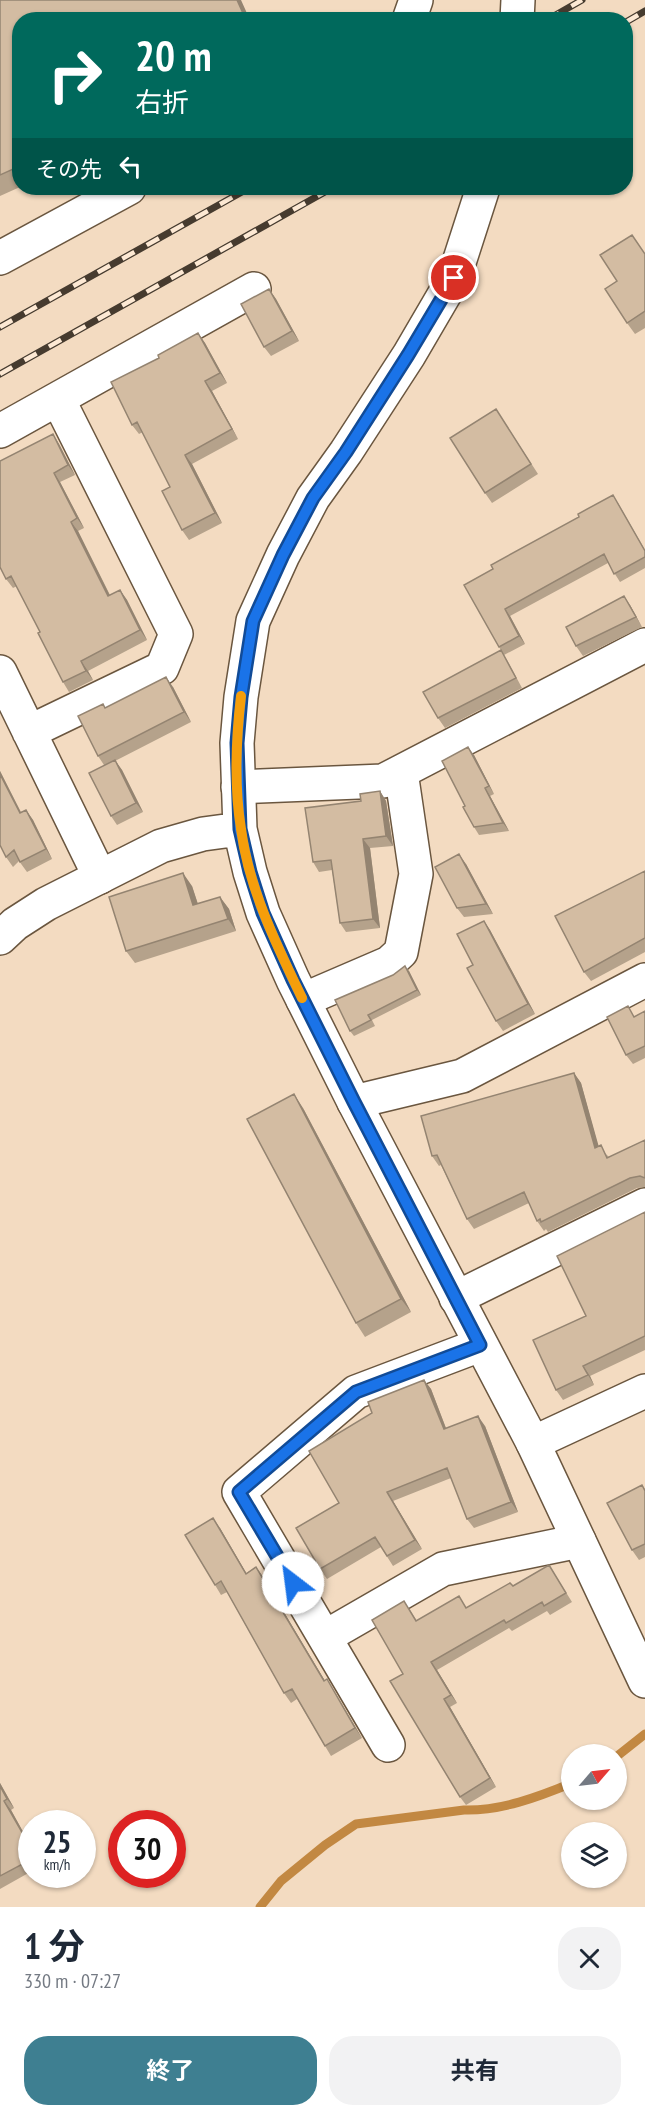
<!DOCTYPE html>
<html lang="ja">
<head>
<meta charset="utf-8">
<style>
	body { margin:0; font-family:"PT Sans Narrow","Noto Sans JP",sans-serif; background:#f2f2f3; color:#1f2937; height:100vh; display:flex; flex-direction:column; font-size:22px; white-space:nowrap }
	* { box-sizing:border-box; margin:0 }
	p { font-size:20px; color:#747a83 }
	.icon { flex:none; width:33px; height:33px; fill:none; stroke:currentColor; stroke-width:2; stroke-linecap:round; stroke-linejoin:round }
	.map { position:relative; height:1907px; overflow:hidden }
	.drawer { display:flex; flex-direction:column; background:#fff; flex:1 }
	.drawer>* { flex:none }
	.guide { position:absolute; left:12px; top:12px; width:621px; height:183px; border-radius:24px; box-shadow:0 2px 4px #0004; background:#00695c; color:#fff; overflow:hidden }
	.needle { width:39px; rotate:62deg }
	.controls { position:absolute; left:561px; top:1744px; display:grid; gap:12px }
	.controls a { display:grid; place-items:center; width:66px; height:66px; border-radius:50%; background:#fff; box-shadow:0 2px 4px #0004; font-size:30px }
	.speed { position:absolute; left:18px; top:1810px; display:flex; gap:12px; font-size:30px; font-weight:700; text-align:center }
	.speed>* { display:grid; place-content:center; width:78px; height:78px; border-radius:50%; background:#fff; box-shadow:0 2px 4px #0004; line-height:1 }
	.speed small { font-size:15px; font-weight:400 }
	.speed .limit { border:9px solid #d22; background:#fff; color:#111 }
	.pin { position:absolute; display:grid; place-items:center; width:51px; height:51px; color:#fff; margin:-26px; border:3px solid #fff; border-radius:50%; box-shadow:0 2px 6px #0007 }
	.me { position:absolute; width:66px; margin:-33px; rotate:330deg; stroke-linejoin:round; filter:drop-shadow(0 0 4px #0008) }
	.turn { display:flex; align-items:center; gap:21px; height:126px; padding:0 24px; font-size:27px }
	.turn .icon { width:78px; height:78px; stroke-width:2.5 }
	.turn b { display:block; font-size:42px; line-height:51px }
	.then { display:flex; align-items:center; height:57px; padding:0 24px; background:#0003; gap:12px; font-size:22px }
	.round { display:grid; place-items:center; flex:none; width:63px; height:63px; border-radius:24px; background:#f2f2f3 }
	.summary { display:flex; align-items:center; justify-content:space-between; height:102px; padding:0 24px }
	h1 { font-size:36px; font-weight:700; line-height:45px }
	.primary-button { display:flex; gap:12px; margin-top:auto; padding:12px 24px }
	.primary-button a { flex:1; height:69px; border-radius:24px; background:#3e7f91; color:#fff; font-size:24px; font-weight:700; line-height:69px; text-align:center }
	.primary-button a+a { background:#f2f2f3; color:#1f2937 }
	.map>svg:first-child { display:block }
</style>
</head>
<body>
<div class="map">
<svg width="645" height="1907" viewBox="0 0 645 1907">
	<rect width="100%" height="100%" fill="#f3dbc1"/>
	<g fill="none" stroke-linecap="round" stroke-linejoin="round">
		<path stroke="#c28842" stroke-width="9" d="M616,1757L645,1734
			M260,1907L281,1881L325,1845L356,1824L464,1810C501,1811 538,1797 572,1783"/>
		<defs>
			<path id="minor" d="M0,431L254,289
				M0,672L100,877
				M29,732L162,668L176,634L58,399
				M238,787L383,781L645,645
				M303,1000L389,963L401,952L416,874L401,772
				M354,1102L462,1076L645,980
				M456,1298L645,1205
				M533,1443L645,1391
				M325,1637L443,1569L579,1541
				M388,1745L239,1492L356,1392L480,1345"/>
			<path id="tertiary" d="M409,20L416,0
				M517,20L518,0
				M483,188L454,278L409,355L346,452L313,498L283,555L253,621L241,697L237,743L240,829L250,872L263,913L293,980L354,1102L533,1443L645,1681
				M0,258L129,188
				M0,938L15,924L46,904L161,846L203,834L240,829"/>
		</defs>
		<use href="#minor" stroke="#6a563f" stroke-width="36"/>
		<use href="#tertiary" stroke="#6a563f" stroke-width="36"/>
		<use href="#minor" stroke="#fff" stroke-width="33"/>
		<use href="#tertiary" stroke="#fff" stroke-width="33"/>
		<defs>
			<path id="rail" d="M547,20L582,0
				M626,22L645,11
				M0,327L249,188
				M0,374L332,188"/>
		</defs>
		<use href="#rail" stroke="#463b2f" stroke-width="7"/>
		<use href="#rail" stroke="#fde9d4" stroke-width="4.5" stroke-dasharray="14" stroke-linecap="butt"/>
	</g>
	<path fill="#b5a28b" d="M0,0L20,20V187L0,196Z
		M645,254V328L635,334L627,323L617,281Z
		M269,289L276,299L299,341L271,356L264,347Z
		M198,333L205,343L227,383L212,391L238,439L192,464L222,523L189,540L182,530L170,487L143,432L139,434L132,425L159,358Z
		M496,409L538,474L492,503L485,493Z
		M53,434L59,444L75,475L60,482L84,528L78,531L110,595L120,590L127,600L147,640L88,671L93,680L69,692L63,682L40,632L17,586L13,588L6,579Z
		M618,503L645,550V568L620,582L608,563L510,616L525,644L504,655L499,647L493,569Z
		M630,605L642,627L583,656L576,646Z
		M501,650L507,660L522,688L445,728L438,718Z
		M173,687L191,722L115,761L122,770L143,812L117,825L111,816L104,765L98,756L106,708Z
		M474,755L494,794L490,796L509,831L479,835L474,827L465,806Z
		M0,771L21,812L26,810L33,820L52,859L27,872L19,861L13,867L6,857L0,845Z
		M380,791L386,801L393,846L370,848L380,928L346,932L340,923L332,870L319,872L313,862L361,801Z
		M466,864L493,914L464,917L457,908Z
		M645,871V952L591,981L584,972Z
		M192,886L198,904L220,897L229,909L236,931L135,963L126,951Z
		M484,921L490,930L535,1014L503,1031L496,1021L473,965Z
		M409,971L421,995L372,1020L375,1026L354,1036L350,1031Z
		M645,1011V1058L633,1064L626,1055L635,1017Z
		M574,1073L581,1083L598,1146L609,1157L645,1140V1187L637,1188L548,1232L546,1229L544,1231L537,1221L529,1203L474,1229L467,1219L441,1165L439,1166L432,1156Z
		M303,1108L411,1312L365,1337L356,1323Z
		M645,1212V1350L590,1376L594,1385L563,1400L556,1390L586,1316Z
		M424,1380L431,1389L446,1428L485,1426L518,1512L474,1528L467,1519L451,1478L393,1501L422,1549L393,1566L381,1547L327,1579L320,1569L339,1503L372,1413Z
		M642,1485L645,1489V1557L639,1560L632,1550Z
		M220,1528L246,1573L256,1567L263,1577L325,1681L333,1689L362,1738L331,1756L325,1746L297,1699L291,1703L284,1693L227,1592L221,1595L215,1585Z
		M549,1565L572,1602L550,1615L547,1611L512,1631L509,1628L437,1670L457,1703L450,1707L496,1787L466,1805L460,1797L403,1674L410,1610L417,1621L467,1608L513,1586Z
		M0,1783L14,1808L11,1810L32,1848V1871L0,1889Z"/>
	<path fill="#948471" d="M237,0H241L250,20H246Z
		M269,289L276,299L299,341L292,331Z
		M198,333L205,343L227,383L220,373Z
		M205,381L212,391L238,439L232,429Z
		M53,434L59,444L75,475L68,465Z
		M185,455L192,464L222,523L215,513Z
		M54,473L60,482L84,528L77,518Z
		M71,522L78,531L115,606L108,596Z
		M120,590L127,600L147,640L140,630Z
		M624,596L630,605L642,627L636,617Z
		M505,609L510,616L525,644L519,636Z
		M81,661L88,671L93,680L86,671Z
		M166,677L173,687L191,722L184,712Z
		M468,747L474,755L494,794L489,786Z
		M115,760L122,770L143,812L136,803Z
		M0,771L26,823L20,813L0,774Z
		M485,788L490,796L509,831L503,823Z
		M380,791L386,801L393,846L386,836Z
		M26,810L33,820L52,859L46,849Z
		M363,839L370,848L380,928L373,919Z
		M459,854L466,864L493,914L486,904Z
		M183,873L192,886L202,917L193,905Z
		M220,897L229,909L236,931L228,919Z
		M484,921L490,930L535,1014L528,1004Z
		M405,966L409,971L421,995L417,990Z
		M574,1073L581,1083L602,1158L595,1148Z
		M294,1094L303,1108L411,1312L401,1299Z
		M583,1366L590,1376L594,1385L588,1375Z
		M424,1380L431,1389L450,1439L444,1429Z
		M478,1416L485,1426L518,1512L511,1502Z
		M387,1492L393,1501L422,1549L415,1540Z
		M213,1518L220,1528L252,1583L246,1574Z
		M256,1567L263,1577L331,1691L324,1681Z
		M431,1662L437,1670L457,1703L451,1695Z
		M327,1679L333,1689L362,1738L355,1728Z
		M444,1699L450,1707L496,1787L490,1778Z
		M0,1783L14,1808L7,1799L0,1786Z
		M4,1801L11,1810L32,1848V1850Z"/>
	<path fill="#d3bca2" stroke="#948471" stroke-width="1.5" d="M0,0H237L246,20H20V166L0,175Z
		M632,235L645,254V311L627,323L605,289L617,281L600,255Z
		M269,289L292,331L264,347L241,304Z
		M198,333L220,373L205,381L232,429L185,455L215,513L182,530L162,491L170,487L137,422L132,425L111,382L159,358L158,355Z
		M496,409L531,464L485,493L450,438Z
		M53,434L68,465L54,473L77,518L71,522L108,596L120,590L140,630L81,661L86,671L63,682L38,633L40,632L11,576L6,579L0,567V461Z
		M613,495L645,551V557L614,574L604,554L505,609L519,636L499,647L464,585L493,569L491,565L579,517L578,514Z
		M624,596L636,617L576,646L566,627Z
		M501,650L516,678L438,718L423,692Z
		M166,677L184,712L98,756L78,716L103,704L105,708Z
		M468,747L489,786L485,788L503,823L474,827L463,807L465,806L442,761Z
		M115,760L136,803L111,816L89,773Z
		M0,774L20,813L26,810L46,849L20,862L14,850L6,857L0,845Z
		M380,791L386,836L363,839L373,919L340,923L331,860L313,862L305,808L361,801L360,794Z
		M459,854L486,904L457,908L435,867Z
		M645,871V938L584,972L555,916Z
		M183,873L193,905L220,897L228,919L126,951L109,897Z
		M484,921L528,1004L496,1021L467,968L473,965L457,934Z
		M405,966L417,990L368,1015L371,1020L350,1031L335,1000L393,975Z
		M628,1006L634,1017L645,1011V1046L626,1055L607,1017Z
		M574,1073L595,1148L601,1145L607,1158L645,1140V1178L640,1176L630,1178L541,1222L540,1219L537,1221L524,1192L467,1219L437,1155L432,1156L421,1116Z
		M294,1094L401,1299L356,1323L247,1119Z
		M645,1212V1336L583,1366L588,1375L556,1390L533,1340L586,1316L557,1256Z
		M424,1380L444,1429L478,1416L511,1502L467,1519L447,1468L387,1492L415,1540L387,1556L375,1537L320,1569L296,1528L339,1503L309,1451L372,1413L368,1402Z
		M642,1485L645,1491V1544L632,1550L607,1503Z
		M213,1518L246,1574L256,1567L324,1681L327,1679L355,1728L325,1746L292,1689L284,1693L221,1581L215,1585L185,1535Z
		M549,1565L566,1593L544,1606L542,1602L506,1623L504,1620L431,1662L451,1695L444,1699L490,1778L460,1797L390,1681L403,1674L372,1620L404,1601L416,1621L459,1596L466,1608L510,1583L513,1586Z
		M0,1786L7,1799L4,1801L32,1850V1859L0,1876Z"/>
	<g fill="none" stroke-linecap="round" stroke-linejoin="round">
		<defs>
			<path id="route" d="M293,1583L239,1492L356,1392L480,1345L354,1102L293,980L263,913L250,872L240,829L237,743L241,697L253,621L283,555L313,498L346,452L408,355L454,278"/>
		</defs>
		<use href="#route" stroke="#114b97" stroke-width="15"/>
		<use href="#route" stroke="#1a73e8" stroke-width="10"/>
		<path stroke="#f59e0b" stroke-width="10" d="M241,696C236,739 234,786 241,829C249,889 276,944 302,998"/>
	</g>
</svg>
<div class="controls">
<a><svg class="needle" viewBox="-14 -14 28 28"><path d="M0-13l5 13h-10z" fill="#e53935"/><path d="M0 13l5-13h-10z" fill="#747a83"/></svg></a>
<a><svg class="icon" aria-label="layers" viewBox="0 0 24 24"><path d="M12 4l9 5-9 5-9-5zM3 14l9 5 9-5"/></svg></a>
</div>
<div class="speed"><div>25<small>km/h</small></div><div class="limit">30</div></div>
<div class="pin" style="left:454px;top:278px;background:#d93025"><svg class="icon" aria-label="arrive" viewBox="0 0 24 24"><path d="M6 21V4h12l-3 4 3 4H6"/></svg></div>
<svg class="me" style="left:293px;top:1583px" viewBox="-20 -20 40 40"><circle r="19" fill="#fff"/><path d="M0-13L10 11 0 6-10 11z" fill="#1a73e8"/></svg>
<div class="guide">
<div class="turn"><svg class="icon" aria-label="right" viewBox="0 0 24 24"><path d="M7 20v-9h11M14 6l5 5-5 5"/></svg><div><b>20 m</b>右折</div></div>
<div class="then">その先<svg class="icon" aria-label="left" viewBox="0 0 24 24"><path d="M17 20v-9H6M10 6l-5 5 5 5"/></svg></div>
</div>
</div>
<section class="drawer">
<div class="summary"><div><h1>1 分</h1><p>330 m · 07:27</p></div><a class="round"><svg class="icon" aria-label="close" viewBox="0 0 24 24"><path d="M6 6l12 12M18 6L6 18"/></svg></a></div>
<div class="primary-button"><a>終了</a><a>共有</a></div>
</section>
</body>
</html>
